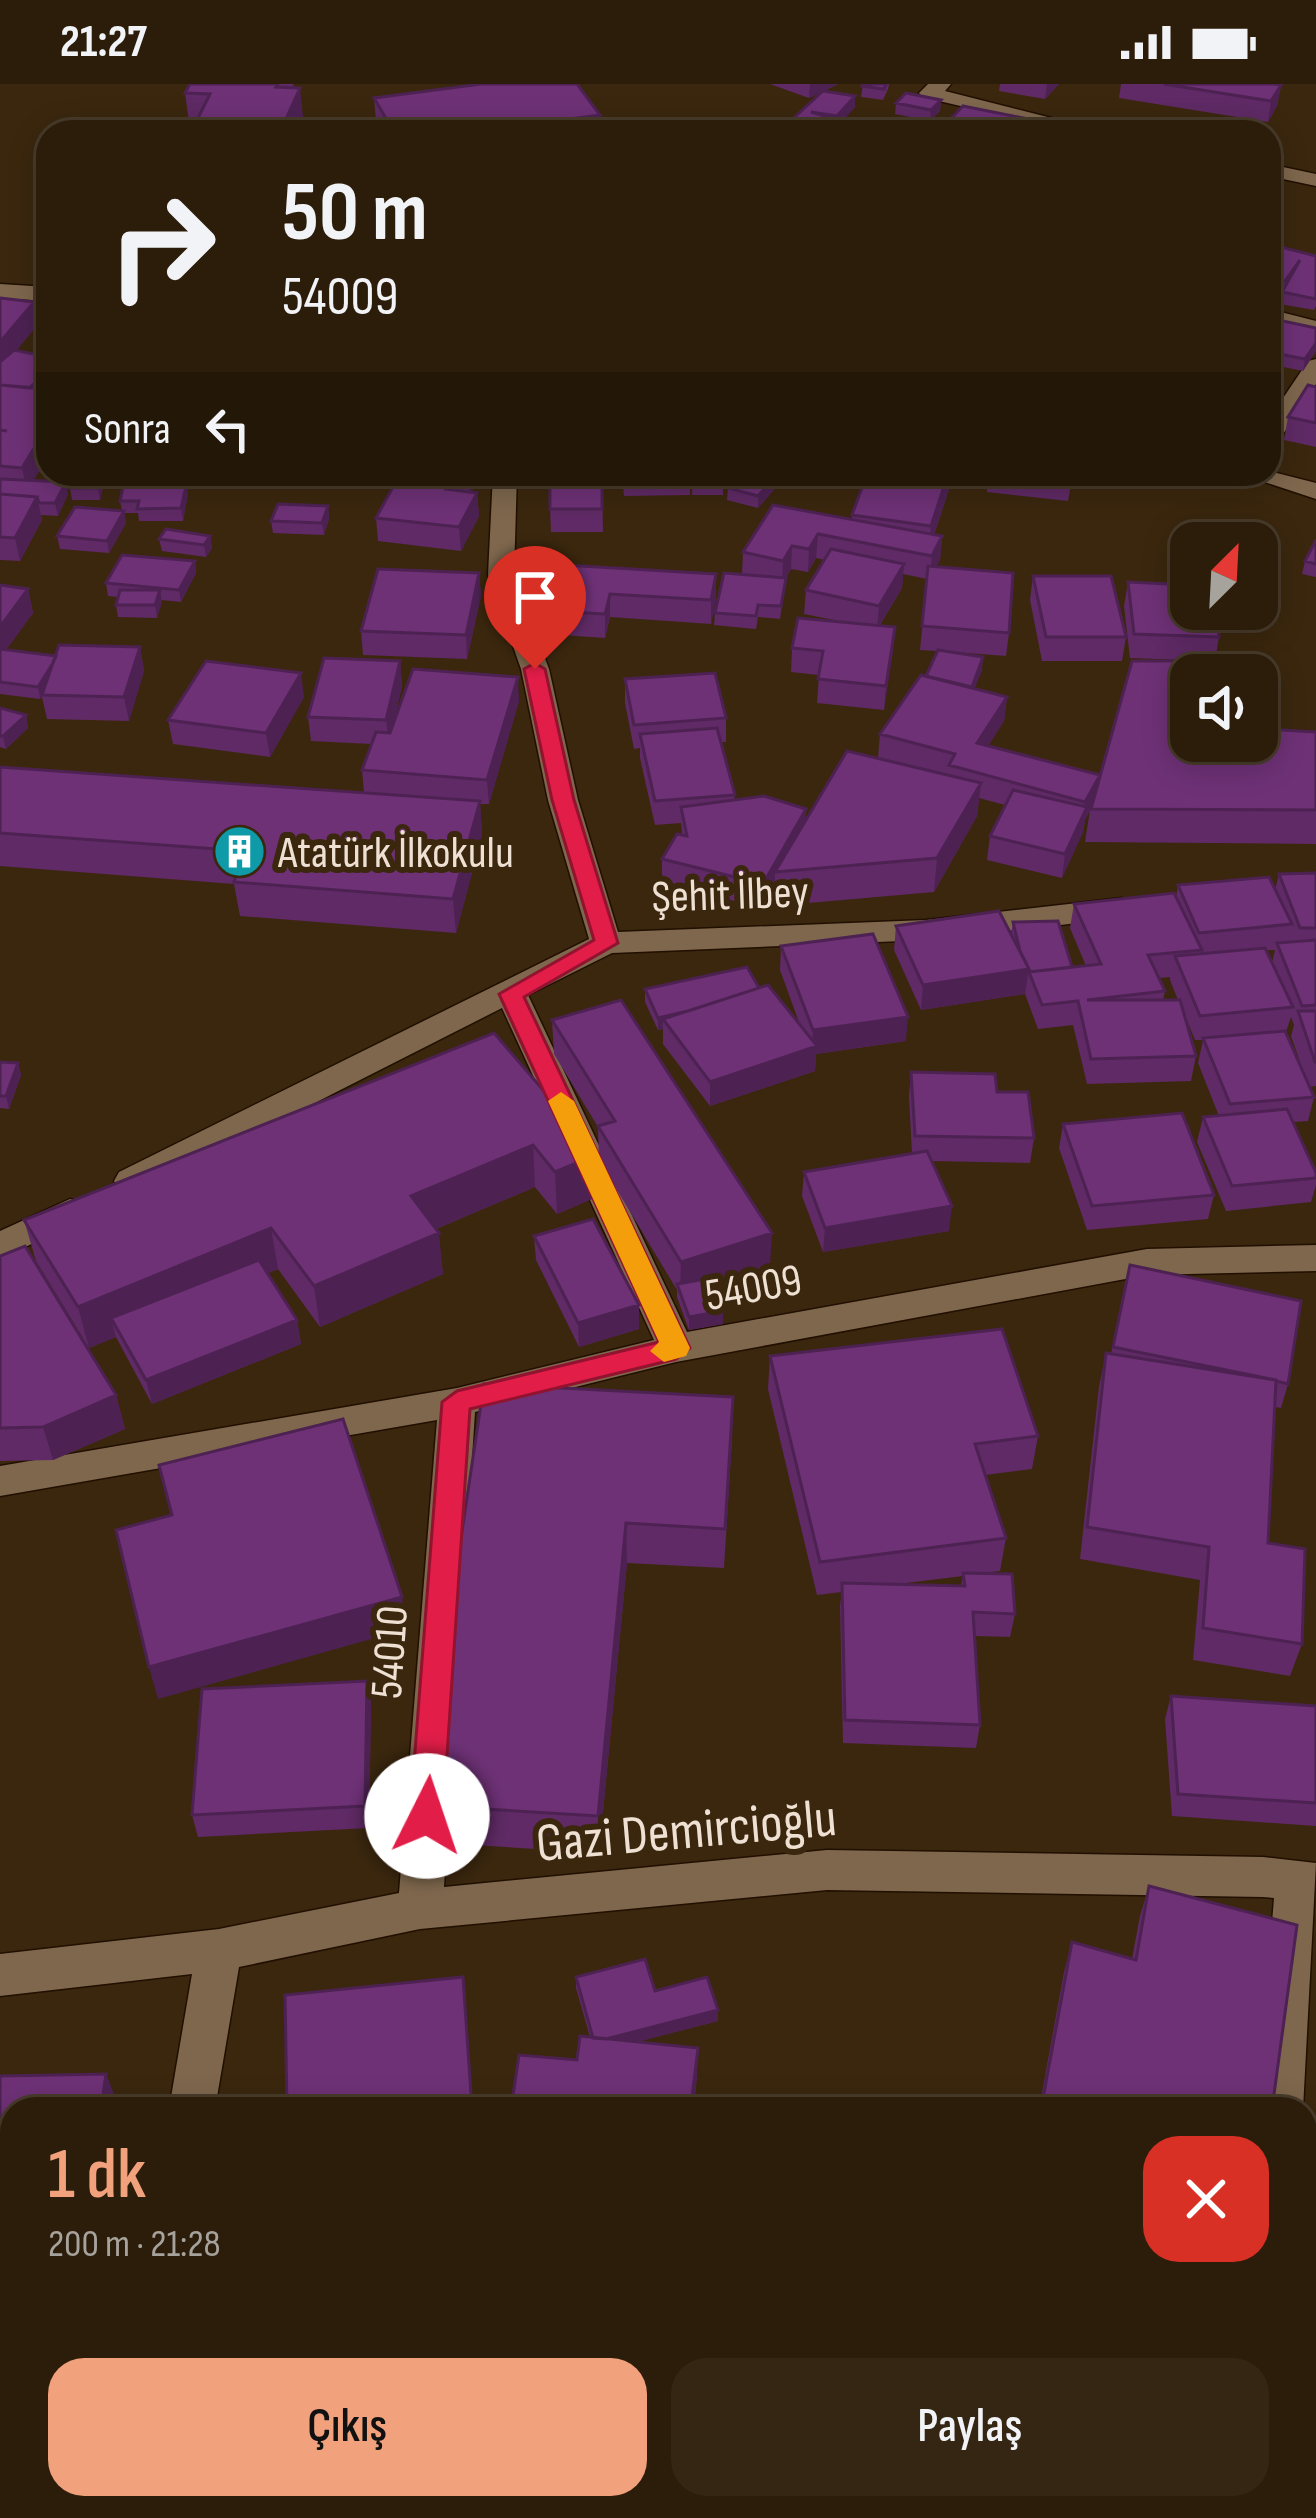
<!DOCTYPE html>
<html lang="tr">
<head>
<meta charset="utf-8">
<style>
	body { margin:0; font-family:"Sofia Sans Condensed",sans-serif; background:#342613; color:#f1f3f6; height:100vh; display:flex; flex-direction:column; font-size:45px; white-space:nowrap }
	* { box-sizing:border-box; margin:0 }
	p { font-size:39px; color:#a6a29c }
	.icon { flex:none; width:66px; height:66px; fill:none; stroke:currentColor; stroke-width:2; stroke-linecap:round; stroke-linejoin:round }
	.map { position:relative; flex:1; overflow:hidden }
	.side { position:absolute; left:0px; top:2013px; width:1317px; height:423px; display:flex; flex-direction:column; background:#2c1d0a; border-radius:36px 36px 0 0; box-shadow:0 6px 30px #0003,0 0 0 3px #483b2b }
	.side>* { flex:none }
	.top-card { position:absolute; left:36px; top:36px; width:1245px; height:366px; border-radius:36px; box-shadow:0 6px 30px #0003,0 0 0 3px #483b2b; background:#2c1d0a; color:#f1f3f6; overflow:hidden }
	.needle { width:78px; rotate:24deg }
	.fabs { position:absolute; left:1170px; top:438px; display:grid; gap:24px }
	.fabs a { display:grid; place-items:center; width:108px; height:108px; border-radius:24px; background:#2c1d0a; box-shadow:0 6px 30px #0003,0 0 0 3px #483b2b; font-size:60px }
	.pin { position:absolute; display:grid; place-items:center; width:102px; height:102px; color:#fff; margin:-123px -51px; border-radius:50% 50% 50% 0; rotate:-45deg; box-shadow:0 0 12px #0007 }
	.pin .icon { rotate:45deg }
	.me { position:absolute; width:132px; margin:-66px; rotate:4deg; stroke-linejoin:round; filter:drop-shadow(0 0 9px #0008) }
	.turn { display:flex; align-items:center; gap:42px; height:252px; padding:0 48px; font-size:54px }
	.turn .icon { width:156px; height:156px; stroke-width:2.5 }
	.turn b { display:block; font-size:84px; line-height:102px }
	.then { display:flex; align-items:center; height:114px; padding:0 48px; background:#0003; gap:24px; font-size:45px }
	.round { display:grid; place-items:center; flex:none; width:126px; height:126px; border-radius:36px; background:#342613 }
	.overview { display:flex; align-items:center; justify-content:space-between; height:204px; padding:0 48px }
	h1 { font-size:72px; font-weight:600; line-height:90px; color:#f1a17c }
	.primary-button { display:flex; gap:24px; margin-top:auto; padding:24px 48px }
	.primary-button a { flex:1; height:138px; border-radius:36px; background:#f1a17c; color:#111; font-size:48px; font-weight:600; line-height:138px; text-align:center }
	.primary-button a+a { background:#342613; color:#f1f3f6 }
	.status { display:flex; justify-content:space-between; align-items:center; height:84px; padding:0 60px; background:#2c1d0a; direction:ltr }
	.status svg { height:33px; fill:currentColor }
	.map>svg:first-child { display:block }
</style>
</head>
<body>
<div class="status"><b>21:27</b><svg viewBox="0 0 49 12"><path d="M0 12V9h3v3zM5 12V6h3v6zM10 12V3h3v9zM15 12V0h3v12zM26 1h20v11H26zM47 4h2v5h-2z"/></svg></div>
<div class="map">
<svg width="1316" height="2434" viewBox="0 0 1316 2434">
	<rect width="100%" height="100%" fill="#3b270e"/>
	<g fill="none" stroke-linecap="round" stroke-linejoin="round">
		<defs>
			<path id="minor" d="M928,0H951L945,7L1107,48H1071L922,13L919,9Z
				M1269,80L1316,90V102L1269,92Z
				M0,200L48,203V217L0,214Z
				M1269,225L1316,237V251L1269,239Z
				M1316,275V300L1278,358L1269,360V335L1308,277Z
				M1269,387L1316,399V415L1240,390Z
				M493,390H517L514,491L549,585L578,716L618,848L926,836L1122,814L1137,824L1122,834L926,856L612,869L528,911L687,1248L1147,1165L1316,1161V1187L1147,1191L676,1278L475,1328L444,1803L827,1766L1263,1773L1316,1779L1303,2025H1257L1274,1814L1263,1813L827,1806L420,1845L239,1883L215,2025H169L192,1890L0,1912V1870L219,1845L399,1809L437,1336L0,1412V1382L457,1304L654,1256L502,924L143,1106H119L114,1097L119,1088L589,855L548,716L521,585L488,491Z
				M70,1115L82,1118L87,1127L82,1136L0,1175V1147Z
				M98,2424H150L148,2434H96Z
				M1226,2424H1278L1277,2434H1225Z"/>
		</defs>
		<use href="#minor" stroke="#210f00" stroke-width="3"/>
		<use href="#minor" fill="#7e674d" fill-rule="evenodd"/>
	</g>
	<path fill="#5f2a65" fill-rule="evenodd" d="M190,0H294L292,4L303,33L189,38L185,9Z
		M770,0H838L824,7L855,23L837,43L830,42L827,48H783V44L822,8L809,14Z
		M863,0H889L888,5L883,16L861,13Z
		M1000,0H1059L1045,15L999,7Z
		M1121,0H1273L1281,1L1277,22L1268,38L1119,14Z
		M374,14L600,48H377Z
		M941,16L940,27L930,37L895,30L896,19Z
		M1269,166L1316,172V222L1314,226L1280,220L1282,209L1269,206Z
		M0,214L34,218L38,240L16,267L48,273V301L44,305H48V374L33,396L68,410L58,432L41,431L42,436L20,477L0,476Z
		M1269,234L1316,244V267L1303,287L1269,280Z
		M1316,303V363L1284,356L1288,333Z
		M106,390L100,416H72L70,404Z
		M373,390H477L475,396H473L474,403L471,408L477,409L479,432L461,467L378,457L376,434L399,393L373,392Z
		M602,390L603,448H551L550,425Z
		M622,390H690V411L624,412Z
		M693,390H723V411H692Z
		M740,390H779V400L758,424L727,416L728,404Z
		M795,390H863L854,402Z
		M954,390L934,451L942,452L940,476L936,483L1009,549L1006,572L954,568L982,586L974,605L1007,613L1004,637L988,662L1100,691L1213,577L1130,574L1124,522L1128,498L1219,553L1215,577L1264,645L1316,649V760L1085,758L1090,726L1085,736L1083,748L1062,794L987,776L990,752L1005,721L979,714L977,732L934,808L774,822L775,802L762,824L662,799V775L682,750L681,739L655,741L640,674V664L634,665L625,619V595L726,634V658H721L735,716L806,725L805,738L878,674L880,650L926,592L937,567L920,566L927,495L903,490L902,504L880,541L895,543L884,626L817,619L819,591L791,588L792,564L844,538L804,530L806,506L825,476L816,474L808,488L791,485L786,494L780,535L758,533L756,545L714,541L715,529L742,490L743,468L852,435V431L875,400Z
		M988,390H1073L1068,417L987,408Z
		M188,410L183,437H139L138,429H124L126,439L109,469L60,465L57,452L122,427L120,417Z
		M328,422L329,435L324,451L273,449L271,437Z
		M210,452L212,464L206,473L162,467L159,455Z
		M1316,456V493L1302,490L1305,477Z
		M195,477L196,489L181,518L161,516L157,534L118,533L116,521L118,513L108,512L106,499Z
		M547,480L716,514L711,540L610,533L605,554L535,549L534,526Z
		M479,489L481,512L467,575L363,571L361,547Z
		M1033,492L1126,553L1122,577H1042L1030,516Z
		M0,501L28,505L33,529L6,566L56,572L140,563L144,587L129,637L47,635L42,613L40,615L0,610Z
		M400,577L402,601L393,643L519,617L489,720H480L482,751L456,849L240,832L234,800L0,782V683L364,709L362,686L371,660L311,657L308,633Z
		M304,613L270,673L173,660L168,636Z
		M0,624L26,631L28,644L6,665L0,663Z
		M1316,789V1002L1310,1003L1314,1013L1308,1037L1293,1038L1316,1089V1101L1311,1118L1226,1127L1197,1058L1203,1033L1219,1032L1198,979L1203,956H1195L1186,934L1196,972L1191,997L1087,1000L1073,941L1038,945L1025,910L921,926L894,866L896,842L1011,850L1013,838L1072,883L1086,882L1070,844L1074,820L1176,814L1178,801L1275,806L1279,790ZM1266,866H1275L1272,879ZM1170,893V896L1178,916H1163L1165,907L1159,894ZM1291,933L1294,941L1291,952L1305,992L1286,948Z
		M781,862L906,957L816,970L815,987L710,1022L663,960V945L658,946L645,918V905L759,904L800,941L780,886Z
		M552,936L770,1182L713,1201L723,1240L689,1246L677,1213V1206L599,1076L598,1043L554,970Z
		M494,949L598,1070L599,1112L557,1130L535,1103L436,1145L443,1190L320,1243L278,1185L268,1189L297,1236L301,1260L152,1320L116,1253L89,1264L36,1177L24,1136Z
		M0,978L18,979L21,991L9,1025L0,1024Z
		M911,988L997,1008L1034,1054L1030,1079L932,1077L949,1147L823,1168L802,1112L804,1088L912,1070L909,1012Z
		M1063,1040L1214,1111L1208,1135L1087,1146L1059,1064Z
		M534,1152L639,1245L579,1263L536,1176Z
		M0,1172L116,1311L125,1345L53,1376L0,1377Z
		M1130,1181L1288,1300L1281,1324L1275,1323L1268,1459L1302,1560L1290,1592L1193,1576L1200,1496L1080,1475L1099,1303L1106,1269L1111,1270Z
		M770,1272L1038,1352L1032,1385L985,1391L1006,1454L1000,1487L982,1489L1015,1530L1010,1553L974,1552L980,1641L976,1664L843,1659L840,1522L842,1508L817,1511L768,1305ZM963,1492L961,1502L898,1500Z
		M484,1300L732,1354L724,1484L627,1479L599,1769L426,1758L421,1721Z
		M367,1597L371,1619L369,1744L198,1753L192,1731Z
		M1171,1612L1316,1622V1742L1172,1732L1165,1635Z
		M1149,1802L1272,2025H1039L1064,1888L1072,1858L1132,1875L1140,1832Z
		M576,1893L655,1907L718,1937L636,1958L697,1992L694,2023L511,2025L577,1976L590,1953L576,1904Z
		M106,1990L119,2024L12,2025V2389H0V1992Z"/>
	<path fill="#4d2253" d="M810,0H838L809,14Z
		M1047,0H1059L1045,15Z
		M1281,1L1277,22L1268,38L1271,17Z
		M300,4L303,33L297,48H280Z
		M855,12V23L837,43V32Z
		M941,16L940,27L930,37L931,26Z
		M600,31V48H510V43Z
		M831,34L830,45L827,48H815Z
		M34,218L38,240L0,286V258Z
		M1316,259V267L1303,287L1305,275Z
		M48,287V301L24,322L22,310Z
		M42,351L47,374L27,407L22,384Z
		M101,390H106L100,416L98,404Z
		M454,390H456L457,411L446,405Z
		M468,390H473L474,403L469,412Z
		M778,390L779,400L758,424V412Z
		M855,390H863L854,402Z
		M948,390H954L929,465L931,442Z
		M66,398L68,410L58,432L55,419Z
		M187,398L188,410L183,437L181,424Z
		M477,409L479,432L461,467L459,443Z
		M37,413L42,436L20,477L15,454Z
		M328,422L329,435L324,451L322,439Z
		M124,427L126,439L109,469L107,457Z
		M818,450L816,474L808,488L809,465Z
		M210,452L212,464L206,473L204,461Z
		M942,452L940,476L930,495L932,472Z
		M792,462L791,485L782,500L783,477Z
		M195,477L196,489L181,518L179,506Z
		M904,480L902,504L877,545L879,522Z
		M479,489L481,512L467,575L466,551Z
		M716,490V514L711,540V516Z
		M28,505L33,529L0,574V543Z
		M160,506L162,519L157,534L155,521Z
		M610,510V533L605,554V530Z
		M895,543L893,567L884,626L886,602Z
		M140,563L144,587L129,637L124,613Z
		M58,572L61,584L40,615L38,603Z
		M983,573L982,586L970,616L972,603Z
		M400,577L402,601L389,660L386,636Z
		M301,589L304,613L270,673L266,649Z
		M518,593L519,617L489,720L487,696Z
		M1007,613L1004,637L975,683L977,659Z
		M26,631L28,644L6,665L3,652Z
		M1100,691L1096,716L1085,736L1083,748L1062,794L1065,770L1083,732L1085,718Z
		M981,699L977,732L934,808L937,774Z
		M480,717L482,751L456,849L453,815Z
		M806,725L805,750L775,788V802L762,824L763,800Z
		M1029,885L1025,910L921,926L923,901Z
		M763,911L663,935V945L658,946V934Z
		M908,933L906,957L816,970L815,987L710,1022V998L812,964L813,946Z
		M18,979L21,991L9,1025L6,1012Z
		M533,1061L535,1103L416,1153L411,1112Z
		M598,1070L599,1112L557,1130L555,1088Z
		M952,1122L949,1147L823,1168L825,1144Z
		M271,1144L278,1185L121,1251L111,1234L116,1253L89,1264L78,1223Z
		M439,1149L443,1190L320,1243L314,1202Z
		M772,1149L770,1182L680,1212L681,1178Z
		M639,1221V1245L579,1263L578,1239Z
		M723,1227V1240L689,1246V1233Z
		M297,1236L301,1260L152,1320L146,1296Z
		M116,1311L125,1345L53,1376L43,1343Z
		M626,1439L627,1479L599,1769L598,1732Z
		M402,1513L407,1545L158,1615L149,1583Z
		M367,1597L371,1619L369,1744L365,1722Z
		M718,1926V1937L595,1969L594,1958Z
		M698,1964L697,1992L693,2025H691Z
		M106,1990L119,2024V2025H101Z
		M383,2424H389L388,2434H381Z"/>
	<path fill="#6e3176" stroke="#4d2253" stroke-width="3" fill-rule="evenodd" d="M190,0H278L276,3L300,4L280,48H191L210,10L185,9Z
		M481,0H577L600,31L510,43L513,48H394L374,14Z
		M863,0H886L884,5L862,2Z
		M1164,0H1273L1281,1L1271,17Z
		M823,7L855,12L837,32L811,28L831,34L815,48H801L783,44Z
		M906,9L941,16L931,26L896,19Z
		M963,22L1068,43L1063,48H938Z
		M1273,161L1316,172V215L1282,208L1300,176L1285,197L1269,194V166Z
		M0,214L34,218L0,258Z
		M1269,234L1316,244V259L1305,275L1269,268Z
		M14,266L48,273V287L29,304L0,301V278Z
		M0,301L48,305V351H42L22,384L0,382V346L7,347L0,346Z
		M1308,301L1316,303V339L1288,333Z
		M73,390H101L98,404H70Z
		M400,390H454L446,405L477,409L459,443L376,434Z
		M550,390H602V425H550Z
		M693,390H723V399H692Z
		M740,390H778L758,412L728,404Z
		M879,390H948L931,442L852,431L864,398L875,400Z
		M1039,390H1072V393Z
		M0,395L66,398L55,419H39L37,413L0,410Z
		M124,398H187L181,424L137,425L139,417H120Z
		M0,410L37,413L15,454L0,453Z
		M278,420L328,422L322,439L271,437Z
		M773,421L942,452L932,472L818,450L809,465L792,462L783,477L743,468Z
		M75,423L124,427L107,457L57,452Z
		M166,445L210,452L204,461L159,455Z
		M1316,456V480L1305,477Z
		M831,465L904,480L879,522L806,506Z
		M122,471L195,477L179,506L106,499Z
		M547,480L716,490L711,516L610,510L605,530L534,526Z
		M928,482L1013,489L1009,549L922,542Z
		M378,485L479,489L466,551L361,547Z
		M724,489L786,494L781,522L758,521L756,532L715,529Z
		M1033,492H1111L1126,553H1046Z
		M1128,498L1191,501V525H1215L1219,553L1134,550Z
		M0,501L28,505L0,543Z
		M120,506H160L155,521H116Z
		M798,534L895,543L886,602L818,595L823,567L792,564Z
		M59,561L140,563L124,613L42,611Z
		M0,565L56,572L53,579L38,603L0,598Z
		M938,566L983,573L972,603L926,592Z
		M324,574L400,577L386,636L308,633Z
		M206,577L301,589L266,649L168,636Z
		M1132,577H1263L1264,645L1316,648V726L1091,725ZM1191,591H1257V657H1191Z
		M413,585L518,593L487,696L362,686L376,648L390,649Z
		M715,589L726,634L634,641L625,595Z
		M921,591L1007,613L977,659L1100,691L1085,718L949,681L955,670L880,650Z
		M0,624L26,631L3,652H0Z
		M717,644L735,711L655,717L640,650Z
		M847,667L981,699L937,774L775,788Z
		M0,683L480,717L453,815L234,798L245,767L0,749Z
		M1013,706L1087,723L1065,770L990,752Z
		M764,712L806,725L763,800L662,775L677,750L687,752L681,723Z
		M1316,789V844H1300L1279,790Z
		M1269,793L1292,840L1199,849L1178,801Z
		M1174,809L1202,866L1148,871L1165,907L1087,916H1180L1196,972L1091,975L1078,917L1042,921L1029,888L1101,880L1074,820Z
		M999,827L1029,885L923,901L896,842Z
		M1058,837L1072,883L1029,888V885L1020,867L1013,838Z
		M873,850L908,933L813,946L781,862Z
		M1316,856V921L1302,922L1277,859Z
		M1265,864L1293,923L1200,932L1175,872Z
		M747,883L759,904L688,927L658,934L645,905Z
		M768,901L817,962L710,998L663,935Z
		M621,916L772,1149L681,1178L598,1042L615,1037L552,936Z
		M1298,927H1316V978H1315Z
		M1285,947L1314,1013L1230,1020L1203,954Z
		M494,949L598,1070L555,1088L533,1061L411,1112L439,1149L314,1202L271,1144L78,1223L24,1136Z
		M0,978L18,979L6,1012H0Z
		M911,988L995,990L997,1008H1028L1034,1054L915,1052Z
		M1287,1025L1316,1089V1094L1232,1102L1203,1033Z
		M1182,1029L1214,1111L1092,1122L1063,1040Z
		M927,1067L952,1122L825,1144L804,1088Z
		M593,1135L639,1221L578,1239L534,1152Z
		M25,1162L116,1311L43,1343L0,1344V1172Z
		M259,1176L297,1236L146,1296L111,1234Z
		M1130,1181L1301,1217L1288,1300L1276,1297V1296L1113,1263Z
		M711,1194L723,1227L689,1233L677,1200Z
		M1002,1245L1038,1352L975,1360L1006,1454L820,1478L770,1272Z
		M1106,1269L1276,1296L1268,1459L1305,1465L1302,1560L1203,1544L1209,1463L1087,1443Z
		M484,1300L733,1313L725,1445L626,1439L598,1732L421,1721Z
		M343,1335L402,1513L149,1583L116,1446L172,1431L159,1381Z
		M963,1489L1012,1490L1015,1530L973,1528L980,1641L845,1636L842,1499L965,1502Z
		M367,1597L365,1722L192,1731L202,1605Z
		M1171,1612L1316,1622V1719L1178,1710Z
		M1149,1802L1297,1841L1272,2025H1041L1072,1858L1136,1876Z
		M645,1875L655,1907L707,1893L718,1926L606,1955L593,1954L576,1893Z
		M463,1893L472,2025H287L285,1911Z
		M580,1952L698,1964L691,2022L715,2025H511L519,1971L577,1976Z
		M106,1990L101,2025H12V2361L0,2362V1992Z
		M266,2424H383L381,2434H264Z
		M465,2424H610L609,2434H464Z
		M905,2424H997L994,2434H919L904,2428Z"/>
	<path fill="#e11d48" stroke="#92132f" stroke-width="3" d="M535,579L545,585L574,716L618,859L524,913L690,1264L676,1275L470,1325L443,1732L438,1743L427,1747L415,1743L410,1732L442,1318L457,1307L659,1258L499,910L594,856L552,716L524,585Z"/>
	<path fill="#f59e0b" d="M561,1008L574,1017L690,1264L686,1272L664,1278L650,1267L659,1258L548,1017Z"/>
	<defs>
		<symbol id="building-disc" viewBox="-11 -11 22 22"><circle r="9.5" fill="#0f9aa8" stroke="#3b270e"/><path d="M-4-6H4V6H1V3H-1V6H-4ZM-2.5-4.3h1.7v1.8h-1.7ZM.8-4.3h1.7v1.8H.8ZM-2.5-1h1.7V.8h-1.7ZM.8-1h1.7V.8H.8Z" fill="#fff"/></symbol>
	</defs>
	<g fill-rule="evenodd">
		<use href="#building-disc" x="210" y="738" width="59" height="59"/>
	</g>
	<g text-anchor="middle" stroke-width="12" stroke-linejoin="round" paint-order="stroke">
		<g font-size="45" fill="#eee0d2" stroke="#3b270e" text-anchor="start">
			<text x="278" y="783">Atatürk İlkokulu</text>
		</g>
		<g font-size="45" fill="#eee0d2" stroke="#3b270e">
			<text transform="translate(730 809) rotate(-2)" y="16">Şehit İlbey</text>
			<text transform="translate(753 1202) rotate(-10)" y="16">54009</text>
			<text transform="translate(388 1568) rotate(-86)" y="16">54010</text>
		</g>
		<g font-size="54" fill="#eee0d2" stroke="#3b270e">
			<text transform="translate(686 1745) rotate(-5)" y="19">Gazi Demircioğlu</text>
		</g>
	</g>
</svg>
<div class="fabs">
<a><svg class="needle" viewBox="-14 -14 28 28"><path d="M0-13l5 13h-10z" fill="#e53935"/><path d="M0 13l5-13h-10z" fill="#a6a29c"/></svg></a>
<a><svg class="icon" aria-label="sound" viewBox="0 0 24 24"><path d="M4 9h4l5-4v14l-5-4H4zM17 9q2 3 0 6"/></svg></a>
</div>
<div class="pin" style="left:535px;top:585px;background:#d93025"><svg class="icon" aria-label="arrive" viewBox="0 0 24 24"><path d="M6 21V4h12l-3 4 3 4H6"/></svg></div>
<svg class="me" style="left:427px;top:1732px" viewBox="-20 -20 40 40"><circle r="19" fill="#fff"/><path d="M0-13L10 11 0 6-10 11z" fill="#e11d48"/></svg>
<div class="top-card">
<div class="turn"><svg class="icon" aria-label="right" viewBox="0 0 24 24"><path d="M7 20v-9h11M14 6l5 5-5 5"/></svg><div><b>50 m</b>54009</div></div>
<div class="then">Sonra<svg class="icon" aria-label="left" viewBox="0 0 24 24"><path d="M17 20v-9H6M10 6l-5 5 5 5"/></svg></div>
</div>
<section class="side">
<div class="overview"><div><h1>1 dk</h1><p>200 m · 21:28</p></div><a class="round" style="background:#d93025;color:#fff"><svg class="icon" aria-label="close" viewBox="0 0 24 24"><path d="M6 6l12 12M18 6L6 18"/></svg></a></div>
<div class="primary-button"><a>Çıkış</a><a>Paylaş</a></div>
</section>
</div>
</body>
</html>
